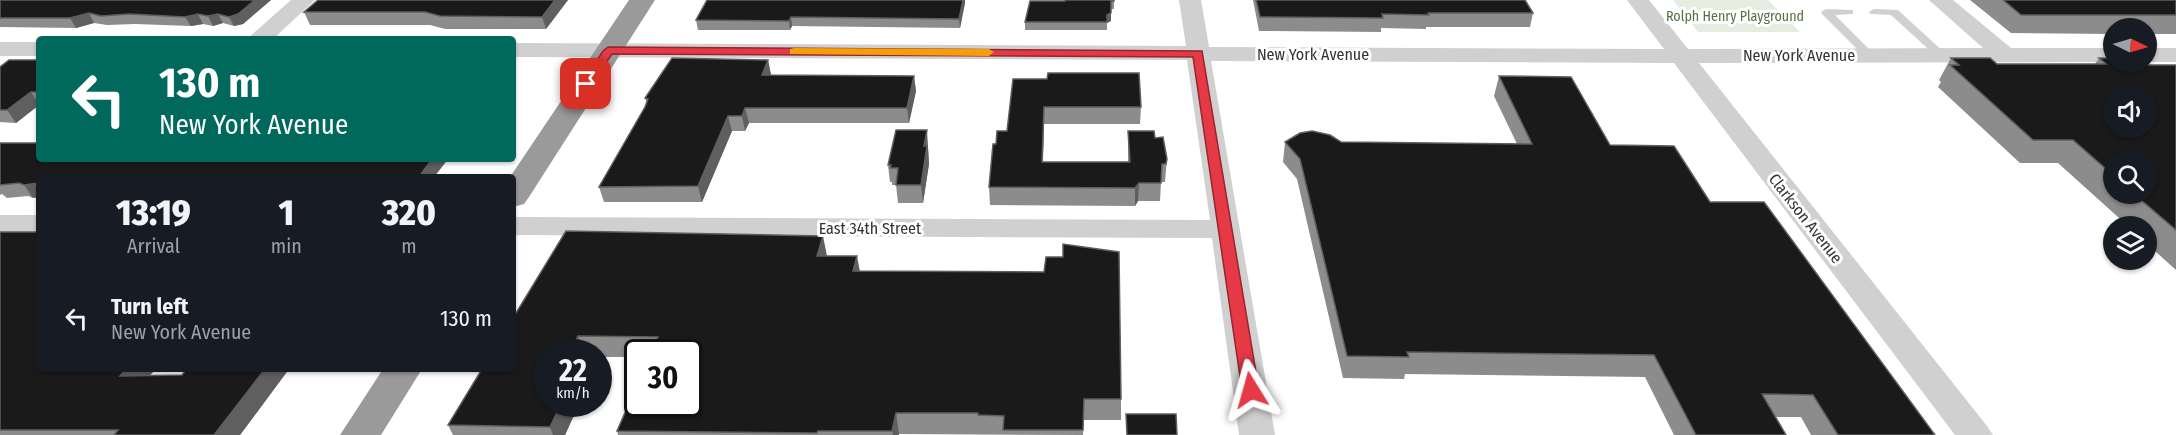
<!DOCTYPE html>
<html lang="en">
<head>
<meta charset="utf-8">
<style>
	body { margin:0; font-family:"Fira Sans Condensed",sans-serif; background:#20242c; color:#f1f3f6; height:100vh; display:flex; flex-direction:column; font-size:22px; white-space:nowrap }
	* { box-sizing:border-box; margin:0 }
	p { font-size:20px; color:#9ea1a6 }
	.icon { flex:none; width:33px; height:33px; fill:none; stroke:currentColor; stroke-width:2; stroke-linecap:round; stroke-linejoin:round }
	.map { position:relative; flex:1; overflow:hidden }
	.drawer { position:absolute; left:36px; top:174px; width:480px; height:198px; display:flex; flex-direction:column; background:#171b24; border-radius:6px; box-shadow:0 2px 4px #0004 }
	.drawer>* { flex:none }
	.hud { position:absolute; left:36px; top:36px; width:480px; height:126px; border-radius:6px; box-shadow:0 2px 4px #0004; background:#00695c; color:#fff; overflow:hidden }
	.needle { width:39px; rotate:95deg }
	.controls { position:absolute; left:2103px; top:18px; display:grid; gap:12px }
	.controls a { display:grid; place-items:center; width:54px; height:54px; border-radius:50%; background:#171b24; box-shadow:0 2px 4px #0004; font-size:30px }
	.speed { position:absolute; left:534px; top:339px; display:flex; gap:12px; font-size:30px; font-weight:700; text-align:center }
	.speed>* { display:grid; place-content:center; width:78px; height:78px; border-radius:50%; background:#171b24; box-shadow:0 2px 4px #0004; line-height:1 }
	.speed small { font-size:15px; font-weight:400 }
	.speed .limit { border:3px solid #111; border-radius:9px; background:#fff; color:#111 }
	.pin { position:absolute; display:grid; place-items:center; width:51px; height:51px; color:#fff; margin:-26px; border-radius:12px; box-shadow:0 3px 9px #0006 }
	.me { position:absolute; width:66px; margin:-33px; rotate:352deg; stroke-linejoin:round; filter:drop-shadow(0 0 4px #0008) }
	.turn { display:flex; align-items:center; gap:21px; height:126px; padding:0 24px; font-size:27px }
	.turn .icon { width:78px; height:78px; stroke-width:2.5 }
	.turn b { display:block; font-size:42px; line-height:51px }
	.eta { display:flex; justify-content:space-evenly; align-items:center; height:102px; text-align:center }
	.eta b { font-size:36px; font-weight:800; line-height:42px }
	ul { padding:0; list-style:none }
	li { display:flex; align-items:center; gap:18px; height:84px; padding:0 24px }
	li div { flex:1 }
	li b { display:block; font-size:22px }
	li em { font-style:normal }
	.map>svg:first-child { display:block }
</style>
</head>
<body>
<div class="map">
<svg width="2176" height="435" viewBox="0 0 2176 435">
	<rect width="100%" height="100%" fill="#fff"/>
	<path fill="#e6ecdf" d="M1673,0H1768L1800,32H1698Z"/>
	<g fill="none" stroke-linecap="round" stroke-linejoin="round">
		<path fill="#d0d0d0" fill-rule="evenodd" d="M1826,9L1853,10V14L1835,15L1873,53V57H1865L1822,14L1821,12Z
			M1874,9L1898,10L1947,55L1941,58L1937,57L1891,15L1870,14L1869,12Z"/>
		<path fill="#d0d0d0" fill-rule="evenodd" d="M291,0H315L273,39H247Z
			M1179,0H1201L1209,47L1664,49L1627,0H1649L1688,49L1983,48L1929,0H1953L2011,48H2114V62H2116L1699,63L1987,426L1993,435H1955L1674,63L1211,61L1275,435H1239L1212,238L513,235V217L1210,220L1187,60L513,57V43L1186,46Z
			M0,42H39V56H0Z
			M2146,48H2176V62H2144H2146Z
			M0,215H39V233H0Z"/>
		<path fill="#9a9a9a" fill-rule="evenodd" d="M629,0H655L529,197L524,204L513,207V177H510Z
			M383,369H422L381,435H340Z"/>
	</g>
	<path fill="#8c8c8c" fill-rule="evenodd" d="M0,0H271L243,24L234,26L223,23L213,26L203,24L191,26L135,24L107,25L94,23L76,28L0,27Z
		M318,0H568L546,29H445L430,25H310L304,12Z
		M1114,0V9H1111V21L1107,23V30H1025V22L1065,1Z
		M1253,0H1525L1533,13L1530,27H1426V29L1381,28V32L1259,31Z
		M1970,0H2176V34H2146V28H2114V34L2011,33Z
		M965,3L960,28L792,26L790,30H698L696,20Z
		M1951,58L1997,64H2095L2099,58L2147,65H2176V270L2146,243V226H2128L2058,163H2020L1938,87L1941,82L1939,80ZM2114,160L2146,194H2114Z
		M39,60V105L16,123L0,122V67Z
		M768,60L771,75L914,76L916,91L909,123H749L745,131H732L702,202H604L599,187L645,107L647,103L645,98Z
		M1499,76L1610,145L1710,202L1935,435H1811L1801,417H1775L1786,435H1674L1645,377L1405,374L1404,379L1343,378L1297,179L1283,162L1285,142L1517,144L1494,96Z
		M1013,79L1141,107L1140,124H1044L1043,162H1128V131L1167,159L1165,182H1161L1160,201H1138L1135,206L990,205L989,187L996,144L1007,131Z
		M0,143L39,159H448L434,177H39V197L33,198L28,196L7,198L2,194L0,195Z
		M928,148L929,164L923,203H898L896,185H892V182H890L888,165Z
		M0,232L39,369H156L150,375H182L289,369L240,435H0Z
		M827,256L1121,399V420H1084L1083,435L899,434V435H618L617,431L688,352H638V357H598V352H548V404H571L575,413L565,435H453L448,425L513,318Z"/>
	<path fill="#5f5f5f" d="M255,0H271L243,24L234,26L229,17Z
		M555,0H568L546,29L542,17Z
		M963,0H965V3L960,28L959,19Z
		M89,13L94,23L76,28L70,18Z
		M1111,13V21L1107,23V15Z
		M198,14L203,24L191,26L185,17Z
		M218,14L223,23L213,26L208,16Z
		M791,17L792,26L790,30L789,21Z
		M768,60L771,75H762Z
		M914,76L916,91L909,123L907,108Z
		M31,92L39,105L16,123L7,110Z
		M1044,107V124L1042,180V162Z
		M745,108L749,123L745,131L742,116Z
		M728,116L732,131L702,202L698,186Z
		M927,130L929,164L923,203L921,185L924,146Z
		M432,159H448L434,177H419Z
		M34,183L39,190V197L33,198L24,185Z
		M1139,183L1138,201L1135,206V188Z
		M823,236L827,256H817Z
		M857,256L861,277L853,271Z
		M578,336L584,352H570Z
		M126,369H156L133,393L120,376Z
		M265,369H289L240,435H214Z
		M554,404H571L575,413L565,435H553L550,427Z
		M896,413L899,434V435H893L892,431Z"/>
	<path fill="#1a1a1a" stroke="#5f5f5f" stroke-width="1.5" fill-rule="evenodd" d="M0,0H255L238,14L229,17L218,14L208,16L198,14L185,17L130,14L101,16L89,13L70,18H0Z
		M318,0H555L542,17L440,16L425,12H304Z
		M707,0H963L959,19L791,17L789,21L696,20Z
		M1065,0H1114V1H1111V13L1107,15V22H1025L1030,1H1065Z
		M1256,0H1525L1533,13H1428L1429,15L1382,14L1383,18L1260,17Z
		M2003,0H2176V15H2021Z
		M672,58L768,60L762,75L914,76L907,108H745L742,116H728L698,186L599,187L645,107L648,99L645,98Z
		M1951,58H1990L1997,64H2106L2099,58H2114V62H2143L2147,65H2176V230L2134,194H2146V160H2114V176L2073,140H2033L1950,65H1959ZM2114,94H2146V128H2114Z
		M9,60H39V92H31L7,110H0V67Z
		M1048,73H1139L1141,107H1044L1042,162H1130L1128,131H1154L1155,138L1163,137L1167,159L1166,164H1162L1161,183H1139L1135,188L989,187L993,144H996L997,131H1007L1013,79H1047Z
		M1499,76L1571,77L1610,145L1674,146L1710,202H1764L1935,435H1838L1813,395L1762,394L1786,435H1696L1654,355L1407,352L1409,357L1347,356L1300,159L1285,142L1300,133L1312,131L1330,135L1341,142L1532,144Z
		M896,130H927L924,146H927L921,185H896L898,168H890L891,165H888Z
		M39,140V159H432L419,177H39V183L24,185L19,183L0,185V143H36Z
		M566,231L823,236L817,256H857L853,271L1044,272L1046,257H1063V244L1119,252L1121,399H1084L1083,430H1003L1004,416L978,415V413H896L892,431H818L817,433L617,431L638,383V404H688V352H651L658,337L578,336L570,352H548V404H561L550,427L448,425L482,369H513V318Z
		M0,232H39V369H126L120,376L182,375L187,369H265L214,435H114L118,430H0Z
		M1126,414H1176L1177,435H1127Z"/>
	<path fill="#e63946" stroke="#96252e" stroke-width="1.5" d="M608,47L1202,51L1259,390L1256,395H1245L1242,390L1193,57L612,54L590,86H582L581,84L603,51Z"/>
	<path fill="#f59e0b" d="M794,48L989,49L994,52L989,56L790,54V49Z"/>
	<g text-anchor="middle" stroke-width="6" stroke-linejoin="round" paint-order="stroke">
		<g font-size="14" fill="#56703f" stroke="#fff">
			<text x="1735" y="21">Rolph Henry Playground</text>
		</g>
		<g font-size="16" fill="#333" stroke="#fff">
			<text x="1313" y="60">New York Avenue</text>
			<text x="1799" y="61">New York Avenue</text>
			<text transform="translate(1806 218) rotate(52)" y="6">Clarkson Avenue</text>
			<text x="870" y="234">East 34th Street</text>
		</g>
	</g>
</svg>
<div class="controls">
<a><svg class="needle" viewBox="-14 -14 28 28"><path d="M0-13l5 13h-10z" fill="#e53935"/><path d="M0 13l5-13h-10z" fill="#9ea1a6"/></svg></a>
<a><svg class="icon" aria-label="sound" viewBox="0 0 24 24"><path d="M4 9h4l5-4v14l-5-4H4zM17 9q2 3 0 6"/></svg></a>
<a><svg class="icon" aria-label="search" viewBox="0 0 24 24"><circle cx="10" cy="10" r="6"/><path d="M15 15l6 6"/></svg></a>
<a><svg class="icon" aria-label="layers" viewBox="0 0 24 24"><path d="M12 4l9 5-9 5-9-5zM3 14l9 5 9-5"/></svg></a>
</div>
<div class="speed"><div>22<small>km/h</small></div><div class="limit">30</div></div>
<div class="pin" style="left:586px;top:84px;background:#d93025"><svg class="icon" aria-label="arrive" viewBox="0 0 24 24"><path d="M6 21V4h12l-3 4 3 4H6"/></svg></div>
<svg class="me" style="left:1251px;top:390px" viewBox="-20 -20 40 40"><path d="M0-17L14 15 0 8-14 15z" fill="#e63946" stroke="#fff" stroke-width="4"/></svg>
<div class="hud">
<div class="turn"><svg class="icon" aria-label="left" viewBox="0 0 24 24"><path d="M17 20v-9H6M10 6l-5 5 5 5"/></svg><div><b>130 m</b>New York Avenue</div></div>
</div>
<section class="drawer">
<div class="eta">
<div><b>13:19</b><p>Arrival</p></div>
<div><b>1</b><p>min</p></div>
<div><b>320</b><p>m</p></div>
</div>
<ul>
<li><svg class="icon" aria-label="left" viewBox="0 0 24 24"><path d="M17 20v-9H6M10 6l-5 5 5 5"/></svg><div><b>Turn left</b><p>New York Avenue</p></div><em>130 m</em></li>
</ul>
</section>
</div>
</body>
</html>
